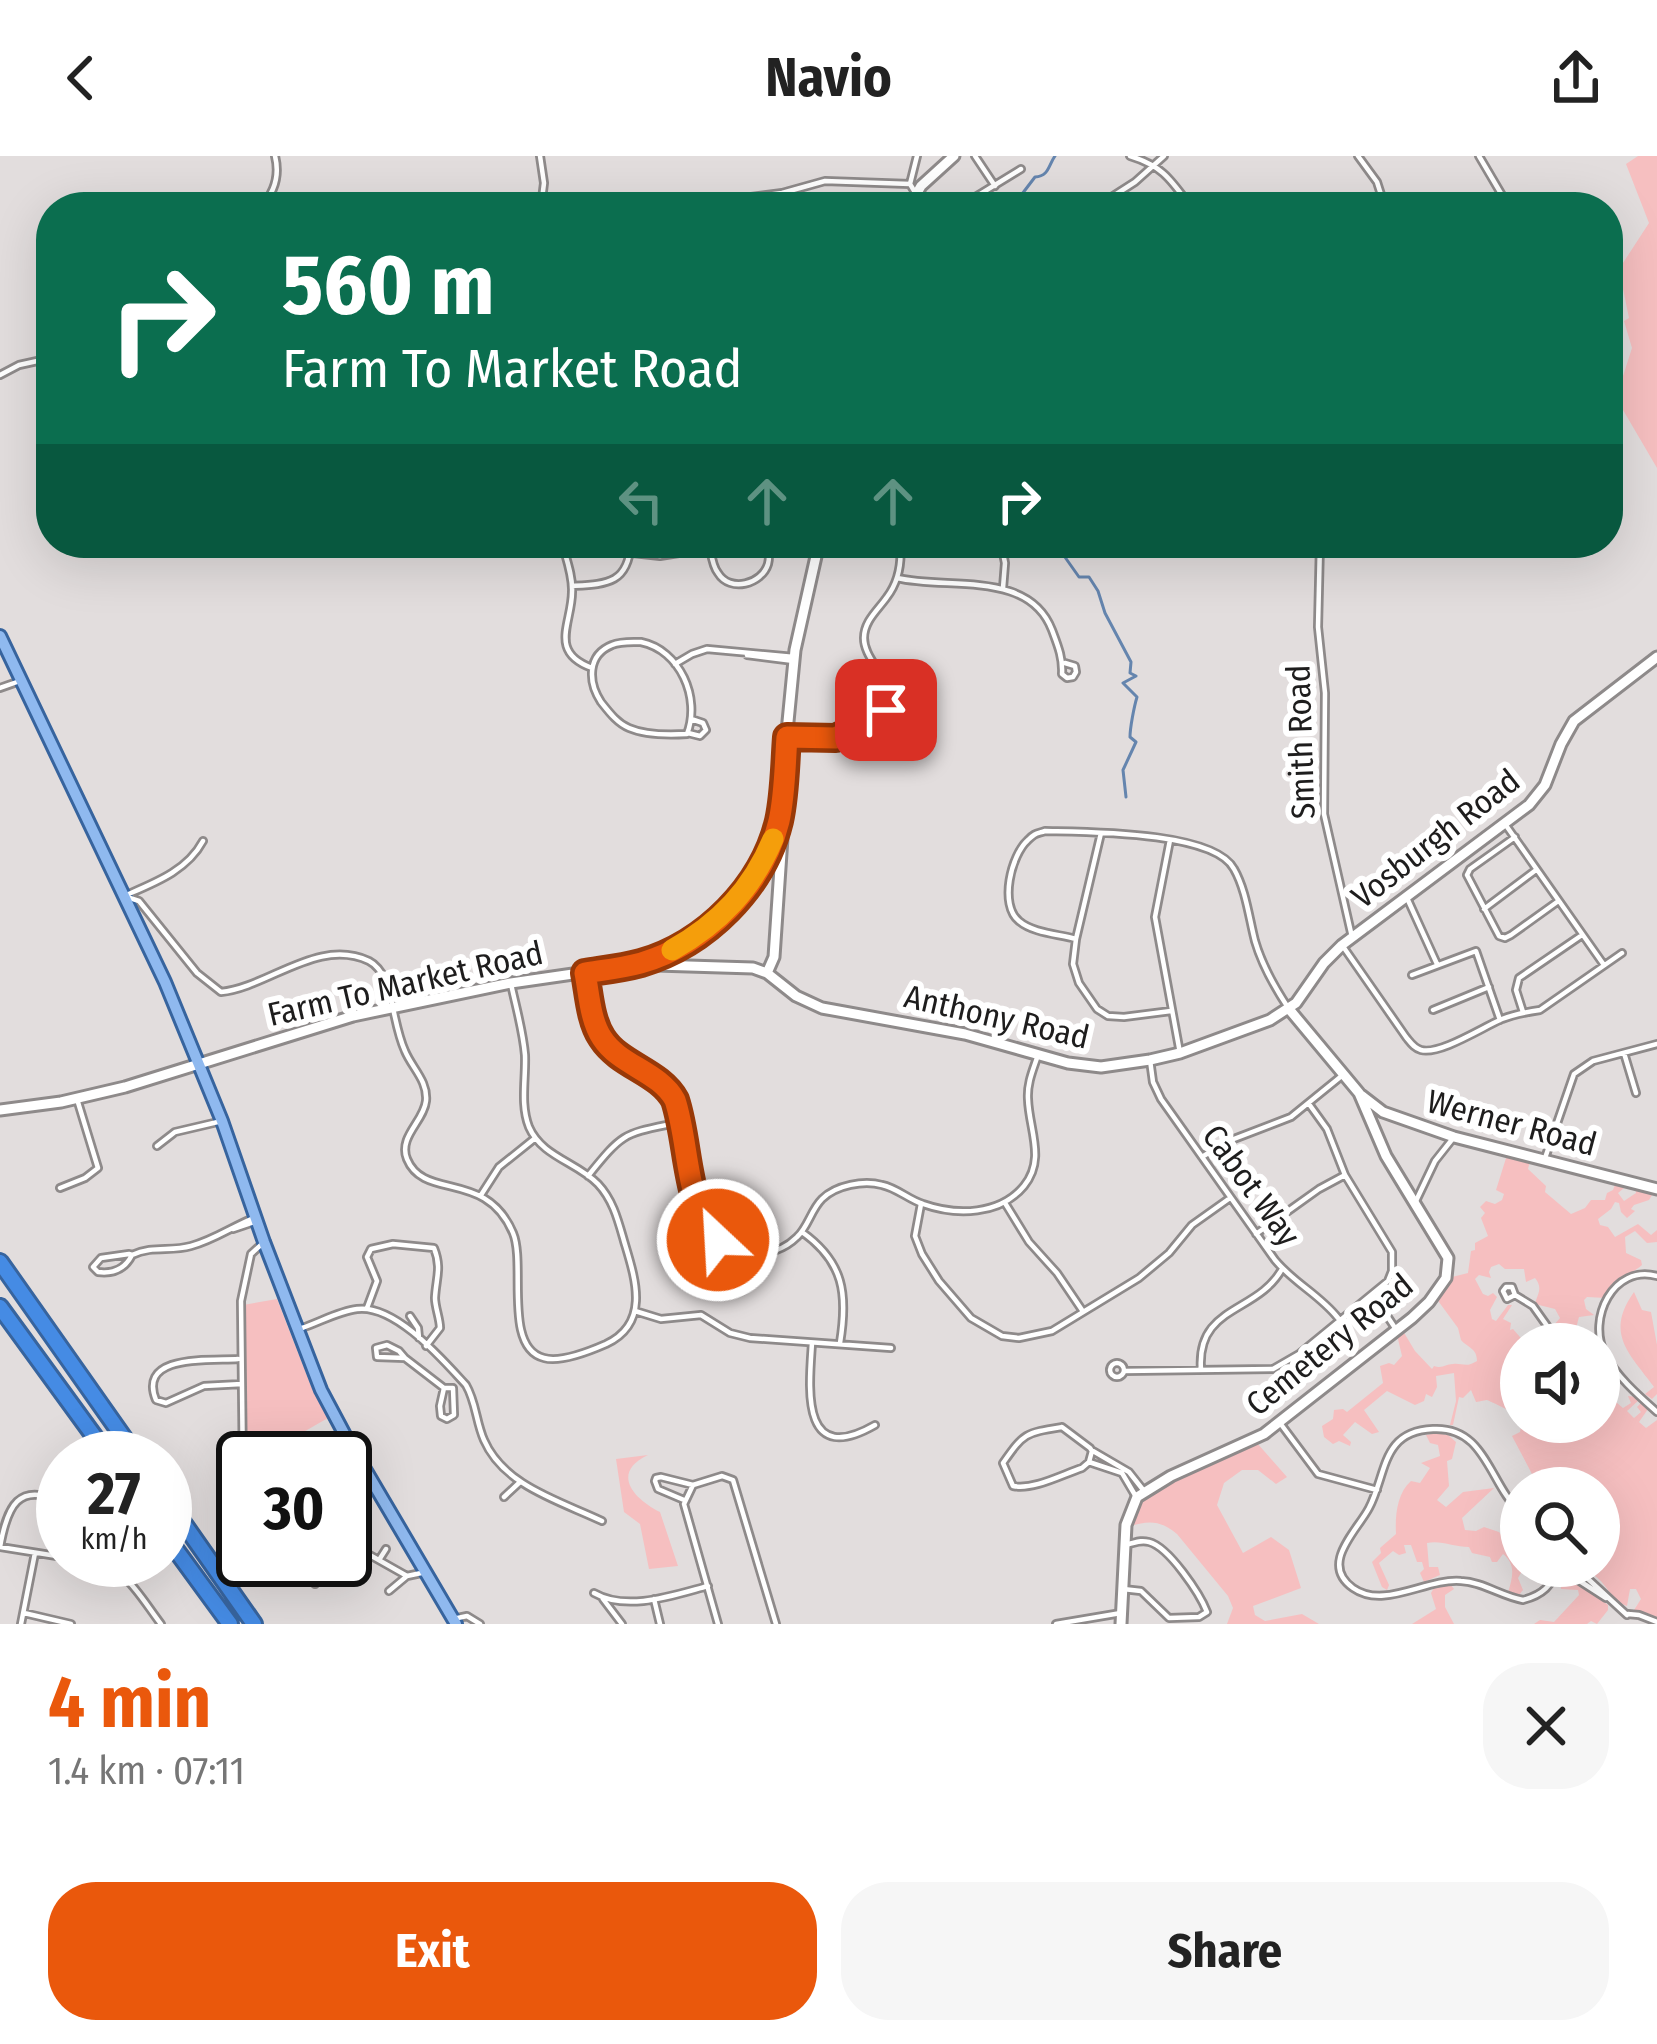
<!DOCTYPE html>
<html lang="en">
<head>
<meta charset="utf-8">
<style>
	body { margin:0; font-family:"Fira Sans Condensed",sans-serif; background:#f6f6f6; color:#222; height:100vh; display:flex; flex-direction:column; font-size:45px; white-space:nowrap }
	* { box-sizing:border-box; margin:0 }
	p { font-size:39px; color:#767676 }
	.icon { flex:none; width:66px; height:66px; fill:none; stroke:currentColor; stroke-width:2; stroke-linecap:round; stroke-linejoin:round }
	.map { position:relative; height:1468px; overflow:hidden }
	.details { display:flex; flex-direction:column; background:#fff; flex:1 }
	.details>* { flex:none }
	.banner { position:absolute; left:36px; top:36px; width:1587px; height:366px; border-radius:48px; box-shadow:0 12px 48px #0002; background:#0b6e4f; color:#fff; overflow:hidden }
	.controls { position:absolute; left:1500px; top:1167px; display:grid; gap:24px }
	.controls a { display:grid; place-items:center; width:120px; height:120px; border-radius:50%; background:#fff; box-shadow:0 12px 48px #0002; font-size:60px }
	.speed { position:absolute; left:36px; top:1275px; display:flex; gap:24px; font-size:60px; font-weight:700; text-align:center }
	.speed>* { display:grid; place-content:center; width:156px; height:156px; border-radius:50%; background:#fff; box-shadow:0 12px 48px #0002; line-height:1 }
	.speed small { font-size:30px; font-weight:400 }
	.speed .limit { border:6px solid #111; border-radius:18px; background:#fff; color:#111 }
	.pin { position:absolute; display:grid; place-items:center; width:102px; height:102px; color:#fff; margin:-51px; border-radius:24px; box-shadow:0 6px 18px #0006 }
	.me { position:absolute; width:132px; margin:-66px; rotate:335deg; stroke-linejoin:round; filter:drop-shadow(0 0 9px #0008) }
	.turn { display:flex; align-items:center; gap:42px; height:252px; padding:0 48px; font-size:54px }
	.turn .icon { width:156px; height:156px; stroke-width:2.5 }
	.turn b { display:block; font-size:84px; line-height:102px }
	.lanes { display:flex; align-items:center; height:114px; padding:0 48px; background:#0003; justify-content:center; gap:60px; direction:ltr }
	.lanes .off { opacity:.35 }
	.round { display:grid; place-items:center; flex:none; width:126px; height:126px; border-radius:48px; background:#f6f6f6 }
	.summary { display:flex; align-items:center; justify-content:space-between; height:204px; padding:0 48px }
	h1 { font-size:72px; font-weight:700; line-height:90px; color:#ea580c }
	.button { display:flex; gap:24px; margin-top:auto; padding:24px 48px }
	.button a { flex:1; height:138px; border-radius:48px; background:#ea580c; color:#fff; font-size:48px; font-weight:700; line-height:138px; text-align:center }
	.button a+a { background:#f6f6f6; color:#222 }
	header { display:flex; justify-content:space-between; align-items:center; height:156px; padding:0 48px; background:#fff; font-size:54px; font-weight:700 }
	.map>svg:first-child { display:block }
</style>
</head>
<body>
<header><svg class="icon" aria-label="back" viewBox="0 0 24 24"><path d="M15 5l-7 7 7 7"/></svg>Navio<svg class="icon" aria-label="share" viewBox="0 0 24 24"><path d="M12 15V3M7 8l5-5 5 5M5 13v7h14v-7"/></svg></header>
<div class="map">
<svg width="1657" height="1468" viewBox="0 0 1657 1468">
	<rect width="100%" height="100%" fill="#e2dddd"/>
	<path fill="#f6bfc0" d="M1638,0H1657V312L1616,242L1632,192L1624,165L1629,162L1620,118L1608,125V117L1623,107L1649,67L1626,8Z
		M1507,999L1530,1005L1528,1013L1546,1030L1545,1036L1571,1058L1585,1052L1591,1044H1605L1607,1037L1613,1034L1616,1026H1625L1624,1032L1618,1037L1624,1045L1636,1037L1635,1030L1643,1032L1652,1039L1649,1044L1634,1049L1631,1053L1635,1055L1627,1062L1621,1056L1619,1047L1615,1046L1611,1053L1598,1063L1600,1069L1608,1071L1615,1081L1638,1068L1651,1079L1657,1074V1086L1647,1087L1635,1075L1625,1081L1626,1097L1641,1104L1642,1109C1626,1123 1614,1117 1606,1142L1587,1141L1584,1144L1586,1153L1594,1159L1579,1161C1576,1171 1576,1181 1565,1184L1553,1170L1560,1162L1555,1153L1535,1148C1538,1137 1543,1132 1535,1122L1526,1126L1524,1113H1505L1499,1108L1491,1111L1489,1116L1491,1122L1479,1119L1475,1123L1483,1138L1488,1140L1493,1137L1497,1141L1490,1154L1492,1163L1496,1165L1508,1149H1512L1503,1163L1511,1167L1510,1174L1513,1173L1526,1188H1521V1263C1516,1257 1496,1248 1487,1244L1476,1246L1471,1234L1463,1242L1459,1241L1453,1269H1450L1456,1245L1454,1217L1436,1220L1437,1231L1432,1241L1426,1238L1424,1245L1415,1249L1387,1235L1364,1254L1379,1276L1372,1278L1355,1266L1343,1279L1351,1286L1350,1290L1339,1285L1333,1288L1324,1281L1322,1270L1333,1263L1334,1254L1343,1253L1347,1256L1383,1227L1380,1210L1389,1207L1394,1209L1402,1200L1397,1179L1403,1175L1415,1195L1432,1213L1434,1210C1443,1213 1445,1208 1453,1208C1463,1207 1466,1212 1477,1205C1477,1192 1468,1192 1461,1184L1458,1172L1436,1142L1441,1140L1452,1121L1468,1117L1471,1095L1475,1094V1087L1488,1080L1481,1062L1485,1057L1480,1051L1486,1045L1495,1048L1502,1044L1504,1038L1496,1034Z
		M1634,1136L1642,1154L1651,1156L1657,1189V1238L1652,1243L1645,1238L1654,1231C1630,1198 1604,1178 1634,1136Z
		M277,1143L313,1235L328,1262L258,1302H245L243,1149Z
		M1603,1235L1618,1240L1616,1246L1623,1252L1631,1247L1628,1240L1637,1241L1639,1244L1627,1255L1634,1262L1641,1256L1637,1251L1641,1247L1648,1253L1639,1266L1646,1272L1657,1264V1461L1634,1454L1641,1443L1636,1433H1630L1627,1450C1610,1444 1608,1429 1595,1420L1594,1411L1599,1410V1402C1610,1391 1616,1383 1610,1368L1599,1370V1332H1541L1540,1322L1532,1318L1512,1280L1520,1276L1522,1266H1599V1239Z
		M1436,1277L1448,1279L1456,1286L1452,1303L1447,1305L1449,1330L1437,1344L1446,1351L1463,1336L1494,1332L1462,1362L1465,1374L1476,1375L1484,1371L1499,1376L1503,1381L1509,1378L1521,1363V1381H1517L1506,1392L1508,1397L1521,1402V1410H1525L1518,1422L1523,1434L1519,1439L1508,1437C1512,1422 1517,1409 1503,1398L1497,1406H1492L1490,1401L1472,1397L1469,1391C1454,1391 1441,1384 1427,1387L1429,1411H1438L1440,1419L1424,1426L1420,1417L1424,1413L1422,1406H1417L1411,1389H1404L1406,1397L1399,1399L1393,1395L1379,1407L1389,1429L1387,1434L1382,1431L1372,1406L1381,1397L1380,1392L1396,1378C1395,1360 1397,1337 1411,1325L1420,1327L1430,1312L1421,1307L1440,1300L1438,1289L1430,1287L1426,1279Z
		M1257,1287L1287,1321L1276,1328L1258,1314H1242L1224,1327L1217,1349L1243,1397L1271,1381L1289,1394L1301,1432L1253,1450L1255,1459L1265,1465L1302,1458L1319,1468H1227L1233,1452L1228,1440L1177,1378C1160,1364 1148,1364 1128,1371L1142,1341L1179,1320Z
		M648,1299C610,1317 634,1343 660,1356L678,1410L649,1413L640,1368L624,1356L616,1303Z
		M1560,1423L1580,1427L1608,1449V1454L1597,1468L1591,1465L1587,1468H1534L1540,1464L1554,1466L1579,1439L1578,1434L1561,1433Z
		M1451,1429L1454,1433L1445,1439V1451L1454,1468H1412L1436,1453L1431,1437L1434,1432Z"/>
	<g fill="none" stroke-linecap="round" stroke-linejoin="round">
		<path stroke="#6585ae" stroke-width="3" d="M1017,51L1019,42L1035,21C1049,20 1048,10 1055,0
			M1055,387L1079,421H1089L1098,435L1105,457L1131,506L1130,517L1136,520L1123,527L1137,541C1134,551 1130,572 1130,581L1136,586L1123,614L1126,641"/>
		<defs>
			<path id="street" d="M540,0L544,27L541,51
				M975,0L995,30
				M1130,0C1163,10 1171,24 1191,51
				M1358,0L1377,26L1385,51
				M1479,0L1509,51
				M916,38L910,28L917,0
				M261,51C275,36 280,20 275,0
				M693,51L713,46L782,37L825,25L910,28
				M959,51L1021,13
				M1096,51L1135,26L1164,0
				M0,219L19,209L51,202
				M562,387C566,402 573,420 572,436C572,467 548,496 592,512
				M709,387C711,396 712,410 718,417C730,437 762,428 768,408C770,401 769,394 768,387
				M1001,387L1005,407L1003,432
				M1320,387L1318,471L1325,537L1324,658L1352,781
				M633,397L660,400L710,392
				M897,422C950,434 1029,414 1052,474C1058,490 1063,502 1062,518L1067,522L1073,521L1076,516L1075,510L1065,507
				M572,430C607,428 628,428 631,387
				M641,486C680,494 701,542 687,578C670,579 645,579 629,572C617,567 609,556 601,546C588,526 587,499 612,489C621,485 632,486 641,486Z
				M747,499L794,505
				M675,508L692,498L707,493L794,501
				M0,532L17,526
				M688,577L700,580L706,574L703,567L691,563
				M787,581L836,582L886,554C886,544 887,535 884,526C878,511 864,498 864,482C864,465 878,454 887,441C899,425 902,407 900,387
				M1505,668L1604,809
				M1101,677L1076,783L1073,808L1079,827L1097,853L1108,860L1124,861L1171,855
				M1515,681L1470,713L1467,719L1499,780L1505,782L1511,779L1557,746
				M1170,684L1155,761L1180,897
				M124,740L139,745L197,817L221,836C269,831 318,781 369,805C377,809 382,817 386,825C394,848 395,873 405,895C412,912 428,925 426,945C424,965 398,981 407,1003C424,1045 486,1013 513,1077C526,1108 503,1192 544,1202C561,1207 590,1195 606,1188C651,1167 635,1122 624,1085C618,1064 613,1044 598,1028C577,1006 542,1001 529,971C520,948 526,923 525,899C523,875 516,851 511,828
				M124,740C154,727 187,715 203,685
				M1407,742L1437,808
				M1484,753L1536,714
				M1076,783C1058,778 1033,777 1019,765C999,749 1011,699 1028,684C1035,677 1036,678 1045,675C1085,676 1214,675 1234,713C1246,734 1249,762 1255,785C1262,809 1275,832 1289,853
				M1342,789L1406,881C1411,887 1414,892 1421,894C1440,899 1483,871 1502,863C1515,858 1526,856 1540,854L1622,797
				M585,817C590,839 590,868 604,886C622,910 662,915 675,943C693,981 682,1040 709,1074C730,1101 772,1106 797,1081C808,1071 811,1054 822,1043C836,1029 864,1024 882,1029C897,1032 909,1044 923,1048C957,1060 1000,1059 1024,1030C1046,1003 1029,974 1028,943C1027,927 1033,914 1038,899
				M1412,819L1476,795L1500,864
				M1433,854L1489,831
				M1523,856L1516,834L1519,822L1582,779
				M1624,897L1636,937
				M1150,904L1153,926L1161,943L1275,1104C1294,1127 1320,1139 1338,1162
				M157,990L175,976L222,965
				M1202,1001L1226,986L1291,961L1344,918
				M1544,1005L1574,918L1593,905L1657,888
				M588,1020C625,974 624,978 681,966
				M60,1032L85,1022L98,1012L77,943
				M481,1039L499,1011L534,983
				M1005,1047L1029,1086L1057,1117L1082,1154
				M1415,1047L1435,1005L1454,981
				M921,1048L915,1080L922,1098L939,1125L971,1162L1002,1180L1019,1182L1052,1175L1139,1122L1169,1097L1192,1069L1230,1042
				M233,1073L257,1065
				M802,1076C844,1106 848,1138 840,1187
				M1256,1078L1319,1033L1345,1019
				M129,1098L132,1099C125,1113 114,1118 98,1116L93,1111L101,1102Z
				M132,1099C153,1089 170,1096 191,1090C214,1084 233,1070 256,1061
				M1657,1120C1613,1108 1587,1163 1605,1198C1615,1219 1639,1240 1657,1256
				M1515,1139L1507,1143L1503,1135L1506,1131H1512L1515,1139L1533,1150L1560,1188
				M1374,1140L1397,1175
				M367,1152L377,1125L367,1101L371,1093L393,1088L434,1092C442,1112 436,1122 435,1142C435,1151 440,1163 440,1172L426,1190
				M635,1155L661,1163L701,1159L730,1177L750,1182L891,1192
				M410,1160L418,1172L419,1182
				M302,1172C320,1166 339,1155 357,1153C395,1148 442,1203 466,1229C476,1246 476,1266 484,1284C504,1330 560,1345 602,1365
				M812,1187C809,1232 800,1312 875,1269
				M387,1189L399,1195L405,1202L377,1201L376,1192Z
				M405,1202L444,1232
				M238,1203C212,1205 137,1197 156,1244L166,1247L204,1230L242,1228
				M1110 1214a7 7 0 1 1 14 0a7 7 0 1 1-14 0Z
				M1201,1214C1196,1149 1257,1158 1282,1113
				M1124,1215L1273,1213L1299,1198L1388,1125L1392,1115V1096L1345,1019L1327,973L1309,948
				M444,1232H453L454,1259L447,1263L441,1260L440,1250Z
				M1280,1267L1318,1318L1377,1334
				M1062,1271L1090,1292L1092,1295L1089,1306L1082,1312C1061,1319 1034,1334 1013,1330L1003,1307C1024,1277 1025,1277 1062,1271Z
				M1093,1295L1129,1316L1144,1335
				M1089,1306L1122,1317L1135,1339
				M243,1319L241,1145L251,1098L264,1086
				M693,1329L684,1348L718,1468
				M504,1341L520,1326
				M684,1344L658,1333L655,1325L656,1322L661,1321L693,1329L722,1320L733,1324L776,1468
				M1521,1357C1489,1328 1486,1270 1433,1273C1381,1275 1387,1318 1369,1352C1357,1375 1319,1408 1353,1432C1384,1454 1426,1422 1461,1425C1483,1426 1501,1440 1523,1444C1542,1439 1553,1430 1557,1410
				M345,1385L407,1420L426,1416
				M0,1391C7,1351 18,1324 63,1347
				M0,1391L63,1401
				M92,1404C126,1411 141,1442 161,1468
				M379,1404L386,1393
				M1557,1412L1587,1422L1627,1459
				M1555,1420L1575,1422L1606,1442
				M283,1421L287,1404
				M315,1428L337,1404
				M1123,1433L1141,1435L1169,1462L1199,1461L1207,1456C1200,1438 1169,1391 1149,1386C1141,1384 1137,1386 1129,1388
				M389,1435L407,1420
				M594,1437C627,1456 674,1439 708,1430
				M603,1443L622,1468
				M654,1443L660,1468
				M24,1457L71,1468
				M1628,1458L1639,1459L1657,1466
				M453,1463L467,1460L480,1468
				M21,1468L35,1397
				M1056,1468L1121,1457"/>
			<path id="secondary" d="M909,51L921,30L954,0
				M646,806L656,809L753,812L767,817L796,840L822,852L965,878L1068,907L1101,911L1150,904L1180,897L1270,864L1296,847L1324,807L1342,789L1529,649L1545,629L1561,588L1574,565L1657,501
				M767,817L774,801L782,682L779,669
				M1361,939L1383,956L1454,981L1657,1033
				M0,954L61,946L125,931L353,860L511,827L635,809L667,797L697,780L731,752L745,734L765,700L778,668L795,494L819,387
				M1121,1468L1126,1369L1137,1341L1171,1320L1264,1278L1412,1162L1429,1146L1446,1122L1448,1102L1386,1000L1359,937L1289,853"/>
			<path id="primary" d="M0,480L165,826L222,965L264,1086L321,1234L346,1281L456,1468"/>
			<path id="highway" d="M0,1106L138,1302
				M0,1151L110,1302
				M165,1341L254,1468
				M165,1379L230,1468"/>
		</defs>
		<use href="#street" stroke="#8e8a8a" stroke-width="10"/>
		<use href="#secondary" stroke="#8e8a8a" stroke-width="15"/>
		<use href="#primary" stroke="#37649e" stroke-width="16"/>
		<use href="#highway" stroke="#37649e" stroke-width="20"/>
		<use href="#street" stroke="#fff" stroke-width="4.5"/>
		<use href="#secondary" stroke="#fff" stroke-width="9"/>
		<use href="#primary" stroke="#8fb9ef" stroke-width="10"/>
		<use href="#highway" stroke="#458be4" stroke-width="14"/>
	</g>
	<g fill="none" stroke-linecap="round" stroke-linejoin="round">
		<defs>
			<path id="route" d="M718,1084C684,1047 690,990 675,944C659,915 620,910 602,882C590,864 589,837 585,817C604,814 623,812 641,807C706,788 763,731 779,665C785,638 785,608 787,581L836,582L886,554"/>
		</defs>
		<use href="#route" stroke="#983908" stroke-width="30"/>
		<use href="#route" stroke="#ea580c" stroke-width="21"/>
		<path stroke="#f59e0b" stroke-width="21" d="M672,794C720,767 752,733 773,683"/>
	</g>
	<g text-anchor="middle" stroke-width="12" stroke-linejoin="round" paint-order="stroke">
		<g font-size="33" fill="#1e1d1d" stroke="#fff">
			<text transform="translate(1300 586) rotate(-92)" y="12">Smith Road</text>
			<text transform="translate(1435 682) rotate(-38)" y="12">Vosburgh Road</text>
			<text transform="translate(405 827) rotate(-13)" y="12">Farm To Market Road</text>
			<text transform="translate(997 860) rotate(13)" y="12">Anthony Road</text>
			<text transform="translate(1512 966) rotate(15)" y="12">Werner Road</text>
			<text transform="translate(1252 1029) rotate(54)" y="12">Cabot Way</text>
			<text transform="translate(1329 1188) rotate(-39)" y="12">Cemetery Road</text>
		</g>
	</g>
</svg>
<div class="controls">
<a><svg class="icon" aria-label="sound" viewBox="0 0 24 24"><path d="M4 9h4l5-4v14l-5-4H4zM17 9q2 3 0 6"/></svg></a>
<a><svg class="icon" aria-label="search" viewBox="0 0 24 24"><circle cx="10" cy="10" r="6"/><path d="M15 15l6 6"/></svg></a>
</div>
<div class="speed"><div>27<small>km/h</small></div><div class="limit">30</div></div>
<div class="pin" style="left:886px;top:554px;background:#d93025"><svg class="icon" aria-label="arrive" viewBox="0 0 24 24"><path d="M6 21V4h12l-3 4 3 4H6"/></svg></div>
<svg class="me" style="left:718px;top:1084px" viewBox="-20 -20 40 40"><circle r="17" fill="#ea580c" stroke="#fff" stroke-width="3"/><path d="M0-11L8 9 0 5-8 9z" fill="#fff"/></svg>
<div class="banner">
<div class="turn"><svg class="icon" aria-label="right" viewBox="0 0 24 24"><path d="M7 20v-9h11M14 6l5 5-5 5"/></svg><div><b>560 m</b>Farm To Market Road</div></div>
<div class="lanes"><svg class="icon off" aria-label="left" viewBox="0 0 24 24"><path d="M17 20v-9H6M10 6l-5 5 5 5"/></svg><svg class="icon off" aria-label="ahead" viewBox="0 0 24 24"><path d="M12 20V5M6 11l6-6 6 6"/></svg><svg class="icon off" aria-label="ahead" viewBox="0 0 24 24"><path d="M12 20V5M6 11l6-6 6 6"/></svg><svg class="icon" aria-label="right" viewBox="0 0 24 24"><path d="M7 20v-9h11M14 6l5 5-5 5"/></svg></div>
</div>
</div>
<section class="details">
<div class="summary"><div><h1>4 min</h1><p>1.4 km · 07:11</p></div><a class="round"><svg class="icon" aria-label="close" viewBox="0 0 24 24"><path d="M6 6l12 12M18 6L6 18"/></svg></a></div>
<div class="button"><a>Exit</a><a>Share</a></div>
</section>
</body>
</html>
